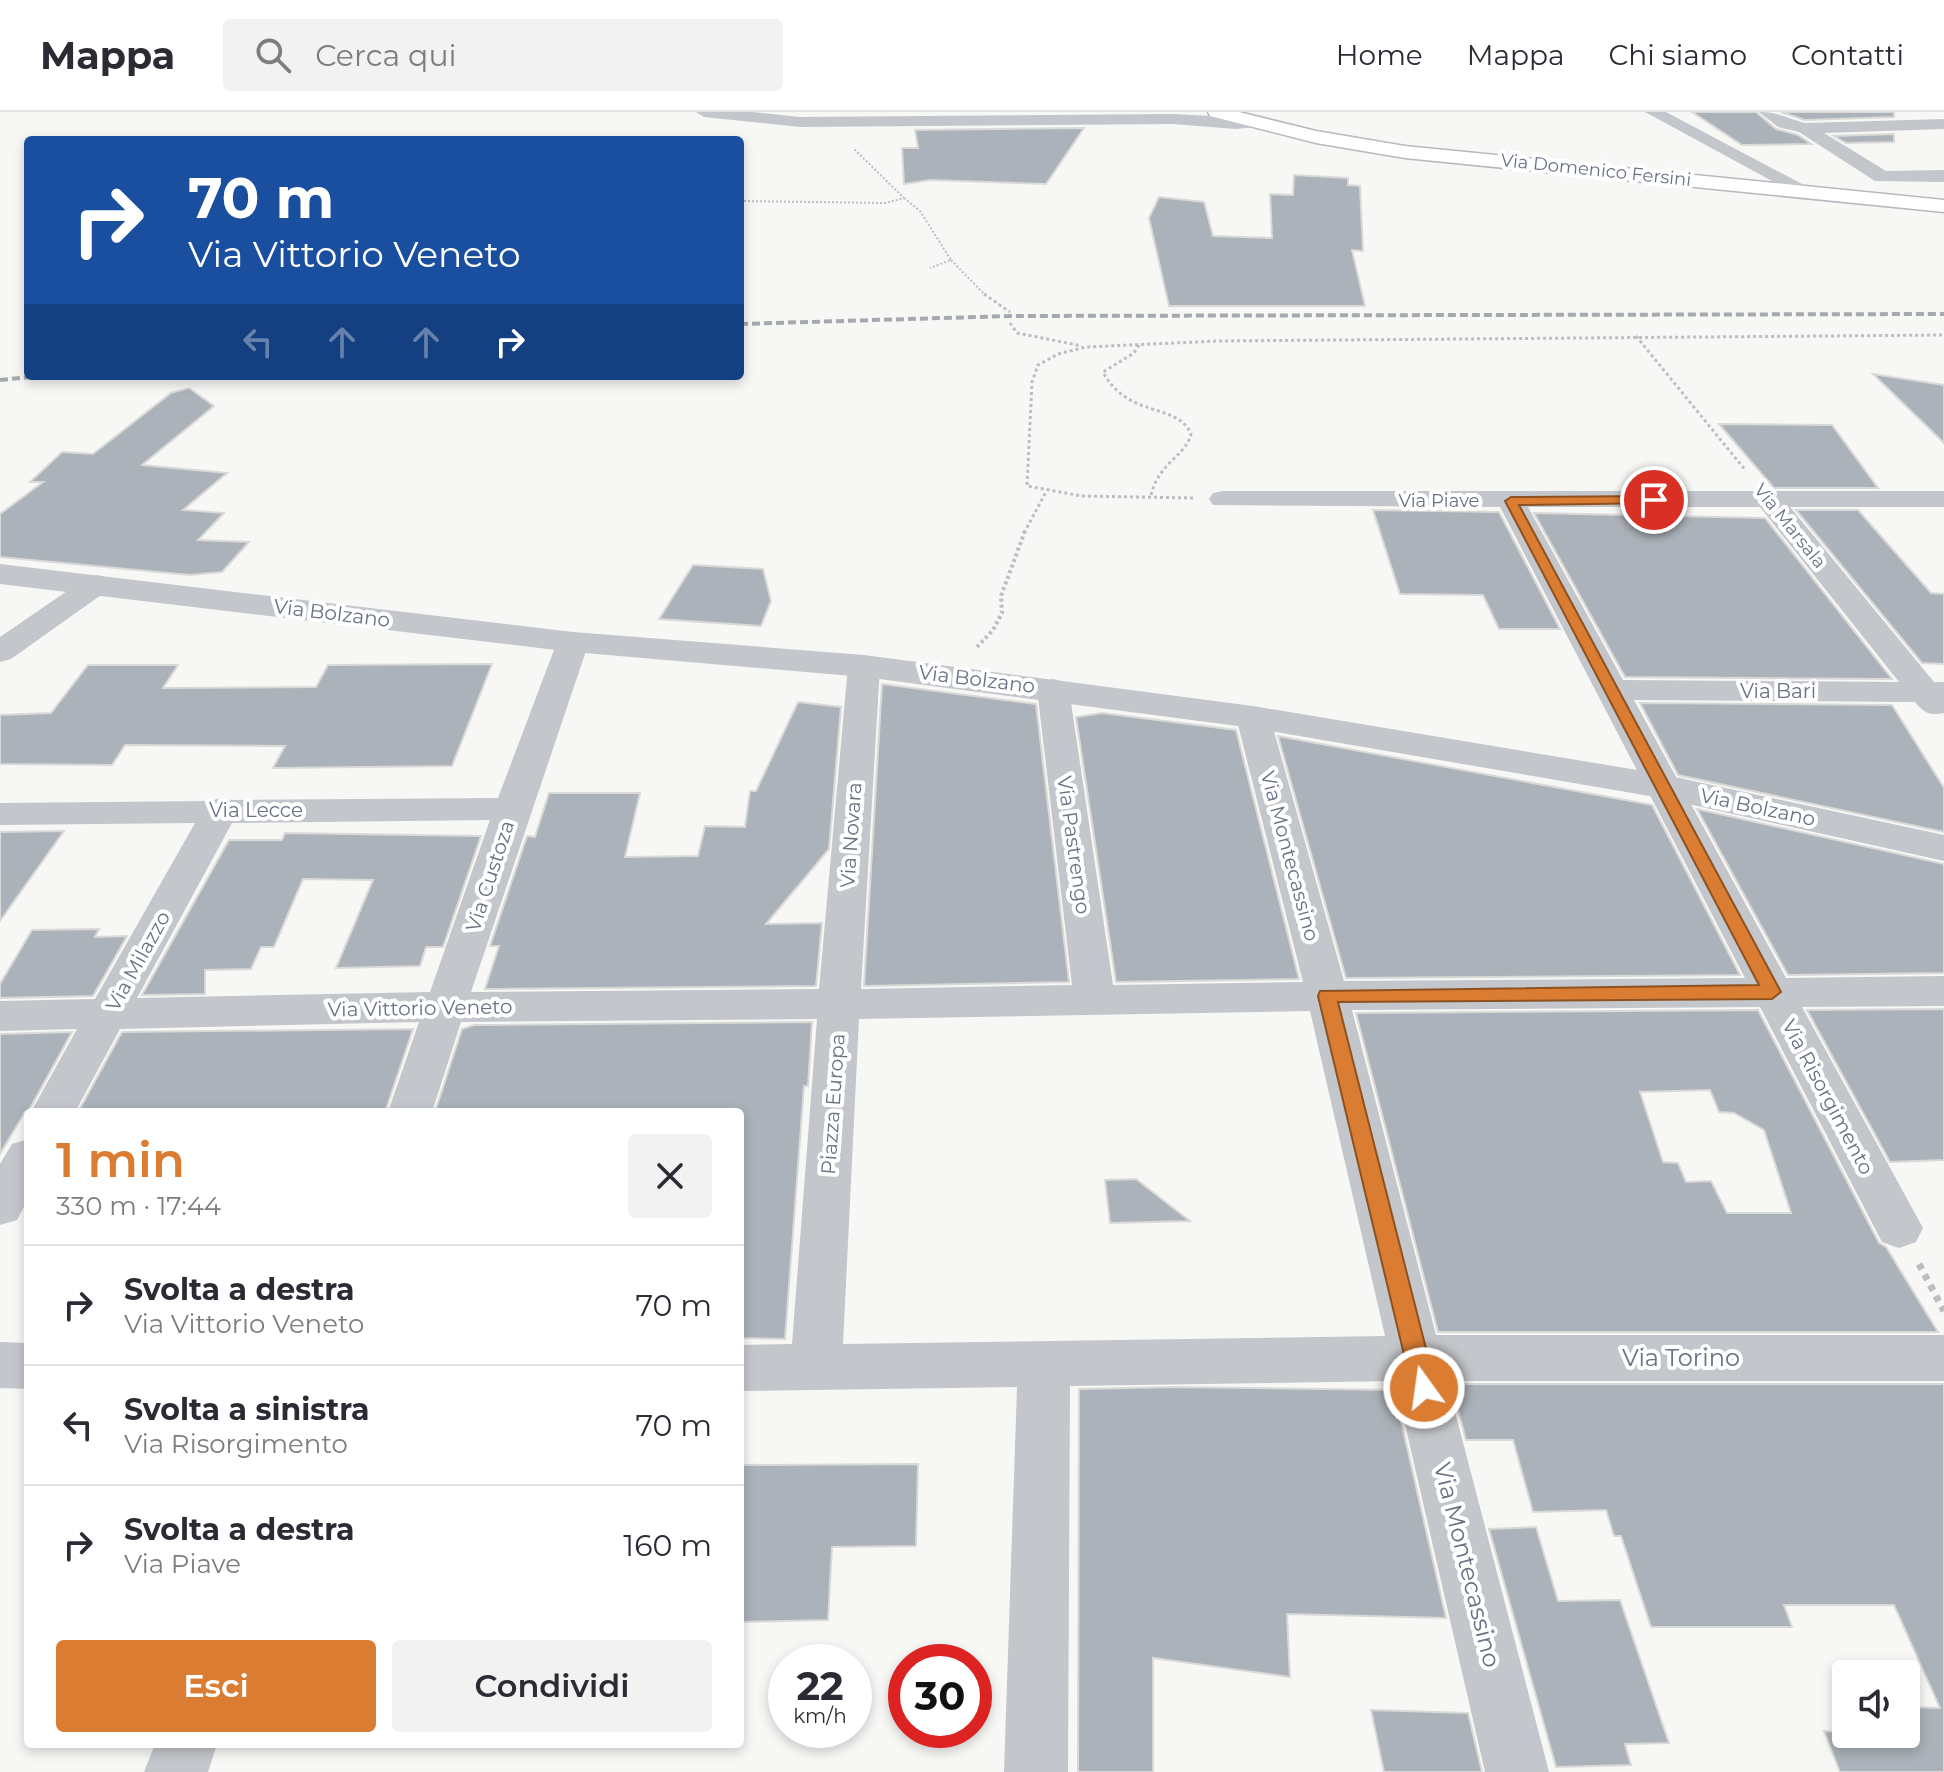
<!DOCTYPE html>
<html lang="it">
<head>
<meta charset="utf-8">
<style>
	body { margin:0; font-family:Montserrat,sans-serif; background:#f2f2f3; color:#2b2b33; height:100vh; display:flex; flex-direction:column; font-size:30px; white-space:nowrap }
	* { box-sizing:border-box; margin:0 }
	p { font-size:26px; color:#7c7c81 }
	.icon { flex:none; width:44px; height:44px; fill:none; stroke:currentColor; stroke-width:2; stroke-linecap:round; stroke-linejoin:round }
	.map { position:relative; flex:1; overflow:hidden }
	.panel { position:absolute; left:24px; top:996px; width:720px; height:640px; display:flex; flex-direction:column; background:#fff; border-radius:8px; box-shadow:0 4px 12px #0003 }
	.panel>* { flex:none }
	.hud { position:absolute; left:24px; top:24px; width:720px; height:244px; border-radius:8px; box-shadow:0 4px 12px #0003; background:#1a4fa0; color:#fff; overflow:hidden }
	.buttons { position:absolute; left:1832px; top:1548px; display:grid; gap:16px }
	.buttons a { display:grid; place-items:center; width:88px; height:88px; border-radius:8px; background:#fff; box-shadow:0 4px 12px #0003; font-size:40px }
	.speed { position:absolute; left:768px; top:1532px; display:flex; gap:16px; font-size:40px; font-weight:700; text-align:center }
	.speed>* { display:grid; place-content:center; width:104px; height:104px; border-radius:50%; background:#fff; box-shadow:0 4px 12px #0003; line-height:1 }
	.speed small { font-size:20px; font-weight:400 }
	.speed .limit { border:12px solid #d22; background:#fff; color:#111 }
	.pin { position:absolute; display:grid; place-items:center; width:68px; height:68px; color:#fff; margin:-34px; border:4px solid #fff; border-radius:50%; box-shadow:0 2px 8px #0007 }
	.me { position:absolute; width:88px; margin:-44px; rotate:346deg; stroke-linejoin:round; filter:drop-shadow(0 0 6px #0008) }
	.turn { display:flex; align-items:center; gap:28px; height:168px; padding:0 32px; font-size:36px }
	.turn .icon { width:104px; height:104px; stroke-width:2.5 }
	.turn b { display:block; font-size:56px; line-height:68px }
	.lanes { display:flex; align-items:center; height:76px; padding:0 32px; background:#0003; justify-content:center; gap:40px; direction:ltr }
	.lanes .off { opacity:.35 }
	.round { display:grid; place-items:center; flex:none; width:84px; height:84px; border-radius:8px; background:#f2f2f3 }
	.headline { display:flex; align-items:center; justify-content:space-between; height:136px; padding:0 32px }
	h1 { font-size:48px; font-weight:600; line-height:60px; color:#da7c32 }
	.primary-button { display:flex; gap:16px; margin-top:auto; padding:16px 32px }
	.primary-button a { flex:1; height:92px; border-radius:8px; background:#da7c32; color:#fff; font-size:32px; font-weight:600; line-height:92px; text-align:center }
	.primary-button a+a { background:#f2f2f3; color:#2b2b33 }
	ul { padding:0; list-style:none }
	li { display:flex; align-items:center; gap:24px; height:120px; padding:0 32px; border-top:2px solid #e1e1e2 }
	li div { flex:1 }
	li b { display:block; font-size:30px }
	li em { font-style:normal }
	header { display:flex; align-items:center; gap:48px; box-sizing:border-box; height:112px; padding:0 40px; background:#fff; border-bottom:2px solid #e1e1e2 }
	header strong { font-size:38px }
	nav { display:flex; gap:44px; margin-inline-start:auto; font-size:28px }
	.search { width:560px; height:72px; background:#f2f2f3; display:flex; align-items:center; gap:20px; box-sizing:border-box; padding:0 28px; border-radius:8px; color:#7c7c81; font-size:30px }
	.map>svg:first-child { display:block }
</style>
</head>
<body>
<header>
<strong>Mappa</strong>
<div class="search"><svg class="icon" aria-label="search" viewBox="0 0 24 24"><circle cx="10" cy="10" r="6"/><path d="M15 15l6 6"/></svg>Cerca qui</div>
<nav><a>Home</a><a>Mappa</a><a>Chi siamo</a><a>Contatti</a></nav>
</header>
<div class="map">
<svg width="1944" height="1660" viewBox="0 0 1944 1660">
	<rect width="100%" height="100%" fill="#f7f7f5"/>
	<path fill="#acb2b9" stroke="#d9d9d7" stroke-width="2" fill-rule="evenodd" d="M1692,0H1756L1776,17L1798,23L1811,32L1742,33Z
		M1781,0H1894V5L1805,8Z
		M1084,16L1046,72L930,68L904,72L902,36H918L915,18Z
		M1894,22V30L1846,31L1834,24Z
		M1294,63L1348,66V73L1360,74L1363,139L1352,138L1365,194H1169L1149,106L1159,85L1204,90L1213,124L1272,126L1270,82L1293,83Z
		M1873,262L1944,273V331Z
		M189,276L214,294L142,353L227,361L183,398L224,401L198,428L249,430L222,460L190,463L0,445V402L43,370H30L62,340L93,342L171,281Z
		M1719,312L1832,313L1878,376H1774Z
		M1373,398L1499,400L1560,517H1499L1483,483L1400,482Z
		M1796,398H1858L1931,481L1944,482V552L1922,551Z
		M1534,401L1765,406L1892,567L1625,565Z
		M693,453L763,457L771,489L761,514L659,507Z
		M492,552L452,654L273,656L285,634L125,633L112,653L0,652V603L51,601L88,553H178L163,576L316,575L328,553Z
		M882,572L1036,592L1069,870L864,874Z
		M798,590L841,595L829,737L766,812L822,811L816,874L485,877L499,834H490L527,724L535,725L549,681H640L625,745L698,744L705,714L745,715L750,679H756Z
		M1640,591L1892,593L1944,676V720L1678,663Z
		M1102,601L1236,618L1299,867L1116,870L1076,605Z
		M1278,624L1652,693L1740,863L1346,866Z
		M1697,697L1944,752V861L1788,863Z
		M64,719L0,809V720Z
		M285,721L481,724L443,835H426L420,854L336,856L373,768L303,767L274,835H261L251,857L205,858V882L142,883L229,728H282Z
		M99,817L95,825L127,824L93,884L0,886V872L32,818Z
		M1944,897V1048L1890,1050L1807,898Z
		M1758,898L1879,1131L1886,1135L1938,1220H1438L1356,901ZM1710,978L1719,1000L1734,1001L1764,1018L1791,1101H1727L1711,1069L1686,1070L1678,1051L1663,1050L1640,980Z
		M812,910L808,974H804L785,1227L740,1226V1000H435L462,917L474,913Z
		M413,917L385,1000H78L122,920Z
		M72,920L28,1000H25L0,1042V922Z
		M1136,1067L1190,1109L1110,1111L1105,1068Z
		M1451,1272H1944V1660H1840L1824,1619L1906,1622V1595L1940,1596L1894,1493H1784L1792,1515H1651L1621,1424H1614L1606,1398L1533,1400L1513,1328H1466Z
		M1175,1275L1394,1278L1446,1506L1287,1502L1290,1565L1153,1546V1660H1078L1079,1277Z
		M918,1352L916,1434L832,1435L828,1508L740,1510V1353Z
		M1536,1415L1558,1489L1620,1488L1669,1631L1625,1632L1631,1653L1556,1655L1489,1417Z
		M1371,1598L1468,1601L1482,1660H1384Z"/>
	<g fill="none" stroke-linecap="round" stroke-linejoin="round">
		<defs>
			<path id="secondary" d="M1208,0H1239L1316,19L1405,34L1944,88V100L1405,46L1316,31L1210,4Z"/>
		</defs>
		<use href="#secondary" stroke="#b6b9be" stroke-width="3"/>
		<path stroke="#bdbec1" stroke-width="2" stroke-dasharray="2 2" stroke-linecap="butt" d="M904,86L920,99L951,148L930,156
			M740,89L885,91L904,86L854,37
			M951,148L986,184"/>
		<path stroke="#bdbec1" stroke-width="3" stroke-dasharray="3 3" stroke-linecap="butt" d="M984,182L1010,200
			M1010,211L1017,221L1082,234
			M1636,224L1746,359
			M1139,233L1134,241L1103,260C1128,307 1177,290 1191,322C1186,344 1159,350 1151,383
			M1193,386L1082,384L1027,374L1032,270L1038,253L1058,242L1086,235L1218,229L1944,223
			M1024,421L1046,380"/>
		<path stroke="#bdbec1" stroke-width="4" stroke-dasharray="3 3" stroke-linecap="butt" d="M977,535L993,518L1002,501L1001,484L1025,419"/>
		<path stroke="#bdbec1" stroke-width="7" stroke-dasharray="6 6" stroke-linecap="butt" d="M1919,1152L1944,1199"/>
		<path fill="#c3c6ca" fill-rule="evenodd" d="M696,0H753L800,5L1173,2L1250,6L1259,11L1256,15L1236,17L1173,12L800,15L704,5Z
			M1645,0H1666L1817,80L1807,86L1800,84Z
			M1759,0C1778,0 1787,6 1805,11L1944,7V17L1824,21L1886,59L1944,58V70L1875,69L1799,20L1778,15Z
			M1223,379H1944V395H1790L1934,570H1944V601C1930,604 1924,601 1915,590L1634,588L1786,866L1944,864V894L1802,895L1923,1116L1916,1130L1899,1136L1882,1130L1760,895L1352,898L1436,1223H1944V1269H1447L1549,1660H1485L1395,1269L1070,1274L1068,1660H1004L1017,1275L740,1279V1233L792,1232L817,907L461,910L432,1000H388L419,910L120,917L75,1000H31L77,917L0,919V889L95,887L195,711L0,713V691L210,689L221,686L232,688L498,686L557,530L562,523L573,521L584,523L589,530L471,880L819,877L848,554L853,547L864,544L875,547L880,554L861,877L1072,873L1037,577L1041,570L1053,567L1065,570L1069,577L1113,873L1303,870L1236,605L1241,598L1253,595L1265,598L1270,605L1344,869L1745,866L1500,395L1213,393L1209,387L1213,381ZM1528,395H1760L1899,570L1623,568ZM490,708L430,880L137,886L232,711ZM1310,899L1385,1224L843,1232L859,907Z
			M97,463L108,466L112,472L108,478L11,547L0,550V525L86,466Z
			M28,1027V1087L17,1108L0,1113V1052L12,1032Z
			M0,1230L28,1231V1277L0,1276Z
			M155,1632H217L208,1660H144Z"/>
		<path fill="#c3c6ca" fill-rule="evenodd" d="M0,452L573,520L864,543L1253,594L1661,662L1944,723V749L1661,686L1253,616L864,565L573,540L0,472Z"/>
		<use href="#secondary" fill="#fff" fill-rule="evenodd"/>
		<path stroke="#a4a8af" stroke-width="4" stroke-dasharray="8 4" stroke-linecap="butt" d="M740,212L1011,204L1944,202
			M0,268L42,264"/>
	</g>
	<path fill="#da7c32" stroke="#8e5120" stroke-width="2" d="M1654,384L1661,388L1659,391L1519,393L1781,880L1772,887L1338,890L1436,1276L1433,1283L1424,1286L1416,1283L1412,1276L1318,884L1320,879L1759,873L1505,389L1511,385Z"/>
	<g text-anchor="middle" stroke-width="8" stroke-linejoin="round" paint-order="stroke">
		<g font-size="18" fill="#687284" stroke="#fff">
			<text transform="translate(1596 58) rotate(6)" y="6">Via Domenico Fersini</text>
			<text x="1439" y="395">Via Piave</text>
			<text transform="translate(1790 414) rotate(51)" y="6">Via Marsala</text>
		</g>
		<g font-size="20" fill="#687284" stroke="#fff">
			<text transform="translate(332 501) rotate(7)" y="7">Via Bolzano</text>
			<text transform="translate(977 567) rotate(7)" y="7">Via Bolzano</text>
			<text x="1778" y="586">Via Bari</text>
			<text transform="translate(1758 695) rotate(12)" y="7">Via Bolzano</text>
			<text x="256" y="705">Via Lecce</text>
			<text transform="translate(851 723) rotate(-86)" y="7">Via Novara</text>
			<text transform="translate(1074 733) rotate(82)" y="7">Via Pastrengo</text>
			<text transform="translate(1290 744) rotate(75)" y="7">Via Montecassino</text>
			<text transform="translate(490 764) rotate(-72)" y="7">Via Custoza</text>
			<text transform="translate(138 849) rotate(-61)" y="7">Via Milazzo</text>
			<text transform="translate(420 896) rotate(-1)" y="7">Via Vittorio Veneto</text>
			<text transform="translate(1828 985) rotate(62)" y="7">Via Risorgimento</text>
			<text transform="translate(833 992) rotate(-86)" y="7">Piazza Europa</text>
		</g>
		<g font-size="24" fill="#687284" stroke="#fff">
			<text x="1681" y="1254">Via Torino</text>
			<text transform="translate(1467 1453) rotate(76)" y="8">Via Montecassino</text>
		</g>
	</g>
</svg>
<div class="buttons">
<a><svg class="icon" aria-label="sound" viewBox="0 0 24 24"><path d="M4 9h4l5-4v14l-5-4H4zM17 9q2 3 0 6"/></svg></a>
</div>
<div class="speed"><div>22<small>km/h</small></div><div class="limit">30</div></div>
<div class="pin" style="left:1654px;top:388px;background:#d93025"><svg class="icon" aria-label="arrive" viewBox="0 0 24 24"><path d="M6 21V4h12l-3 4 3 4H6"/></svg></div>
<svg class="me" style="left:1424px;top:1276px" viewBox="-20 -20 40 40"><circle r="17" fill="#da7c32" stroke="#fff" stroke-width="3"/><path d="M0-11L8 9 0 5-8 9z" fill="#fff"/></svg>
<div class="hud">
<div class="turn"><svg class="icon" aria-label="right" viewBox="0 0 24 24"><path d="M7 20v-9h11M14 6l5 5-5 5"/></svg><div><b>70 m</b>Via Vittorio Veneto</div></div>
<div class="lanes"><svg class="icon off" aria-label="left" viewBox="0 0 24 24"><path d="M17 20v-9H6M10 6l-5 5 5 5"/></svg><svg class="icon off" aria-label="ahead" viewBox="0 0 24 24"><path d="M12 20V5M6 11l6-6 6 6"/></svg><svg class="icon off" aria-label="ahead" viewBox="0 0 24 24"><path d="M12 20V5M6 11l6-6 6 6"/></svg><svg class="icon" aria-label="right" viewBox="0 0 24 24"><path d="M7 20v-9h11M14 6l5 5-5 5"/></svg></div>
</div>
<section class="panel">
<div class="headline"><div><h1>1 min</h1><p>330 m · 17:44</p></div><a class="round"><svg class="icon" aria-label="close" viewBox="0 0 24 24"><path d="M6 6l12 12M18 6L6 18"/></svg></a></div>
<ul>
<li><svg class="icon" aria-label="right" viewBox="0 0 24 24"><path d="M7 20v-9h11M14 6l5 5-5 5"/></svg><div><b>Svolta a destra</b><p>Via Vittorio Veneto</p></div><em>70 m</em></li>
<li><svg class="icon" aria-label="left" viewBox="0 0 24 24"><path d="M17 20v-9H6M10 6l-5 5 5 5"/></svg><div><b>Svolta a sinistra</b><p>Via Risorgimento</p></div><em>70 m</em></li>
<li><svg class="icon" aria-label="right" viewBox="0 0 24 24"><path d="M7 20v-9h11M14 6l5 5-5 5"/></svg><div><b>Svolta a destra</b><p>Via Piave</p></div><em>160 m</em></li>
</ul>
<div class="primary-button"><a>Esci</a><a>Condividi</a></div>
</section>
</div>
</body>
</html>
